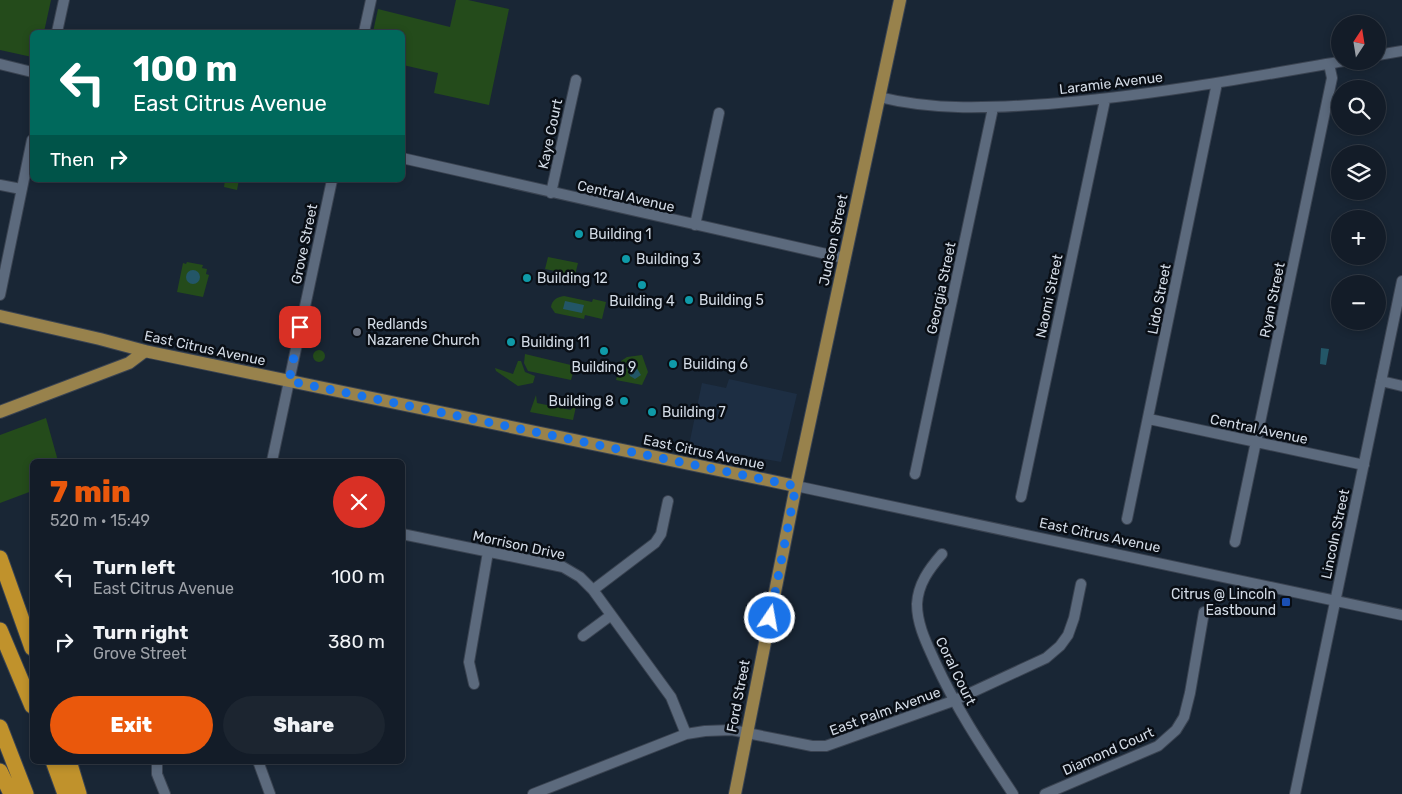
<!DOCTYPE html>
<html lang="en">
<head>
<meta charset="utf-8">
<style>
	body { margin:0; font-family:Rubik,sans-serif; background:#1c2530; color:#f1f3f6; height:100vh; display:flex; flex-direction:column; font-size:19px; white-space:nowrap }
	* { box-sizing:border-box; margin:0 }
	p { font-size:16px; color:#9da1a8 }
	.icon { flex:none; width:28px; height:28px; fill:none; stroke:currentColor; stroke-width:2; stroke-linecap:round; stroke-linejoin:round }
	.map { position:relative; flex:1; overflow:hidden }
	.side { position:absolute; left:30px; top:459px; width:375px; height:305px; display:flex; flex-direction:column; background:#131c28; border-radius:8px; box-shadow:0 2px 8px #0003,0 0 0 1px #323a45 }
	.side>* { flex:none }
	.guide { position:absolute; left:30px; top:30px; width:375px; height:152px; border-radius:8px; box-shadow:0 2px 8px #0003,0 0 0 1px #323a45; background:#00695c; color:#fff; overflow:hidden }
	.needle { width:32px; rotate:12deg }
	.buttons { position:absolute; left:1331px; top:15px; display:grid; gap:10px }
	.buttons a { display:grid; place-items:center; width:55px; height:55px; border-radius:50%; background:#131c28; box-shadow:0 2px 8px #0003,0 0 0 1px #323a45; font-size:25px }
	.pin { position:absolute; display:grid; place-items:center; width:42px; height:42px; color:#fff; margin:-21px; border-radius:10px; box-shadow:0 2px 8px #0006 }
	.me { position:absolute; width:55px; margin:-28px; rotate:12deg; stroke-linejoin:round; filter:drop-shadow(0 0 4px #0008) }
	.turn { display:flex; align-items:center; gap:18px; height:105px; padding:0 20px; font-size:22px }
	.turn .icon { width:65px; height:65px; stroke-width:2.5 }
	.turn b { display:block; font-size:35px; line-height:42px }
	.then { display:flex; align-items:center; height:48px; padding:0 20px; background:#0003; gap:10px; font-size:19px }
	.round { display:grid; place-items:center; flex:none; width:52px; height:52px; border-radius:26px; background:#1c2530 }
	.headline { display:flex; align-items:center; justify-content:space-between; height:85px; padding:0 20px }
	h1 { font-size:30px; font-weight:800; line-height:38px; color:#ea580c }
	.action { display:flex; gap:10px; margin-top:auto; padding:10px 20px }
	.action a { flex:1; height:58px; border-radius:30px; background:#ea580c; color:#fff; font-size:20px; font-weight:800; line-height:58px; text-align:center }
	.action a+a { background:#1c2530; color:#f1f3f6 }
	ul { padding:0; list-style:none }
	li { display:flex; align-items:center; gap:15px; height:65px; padding:0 20px }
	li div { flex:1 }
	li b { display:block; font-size:19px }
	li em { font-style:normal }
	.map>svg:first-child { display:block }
</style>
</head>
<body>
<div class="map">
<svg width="1402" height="794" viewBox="0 0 1402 794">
	<rect width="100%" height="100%" fill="#192635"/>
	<path fill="#1d2e43" d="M729,379L797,394L781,462L689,445L702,383L726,388Z"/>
	<path fill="#244b1b" d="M0,0H51L44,32H32V57L0,50Z
		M456,0H468L509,9L489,105L434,93L438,73L403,65L402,32H373L378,9L450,27Z
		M225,180H239L237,190L224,187Z
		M548,257L578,263L575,275L545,269Z
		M187,262L203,265L202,268L207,269L206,274L209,275L203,297L177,292L183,263L186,264Z
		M564,296L592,302L593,299L606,302L602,319L585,315L584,319L555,313L551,307C552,300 557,297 564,296Z
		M313 356a6 6 0 1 1 12 0a6 6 0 1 1-12 0Z
		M525,354L575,366L571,380L528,371L524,363Z
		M642,355L648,372L642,385L616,380L621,361L627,357Z
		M518,361H521L525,372L535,376L533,383L518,386L496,371L495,368L513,374Z
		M536,395L537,403L571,410L573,401L577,402L573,420L530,412Z
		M46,418L58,461H32V491L0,503V435Z"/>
	<path fill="#235667" d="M186 277a7 7 0 1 1 14 0a7 7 0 1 1-14 0Z
		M565,301L584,305L582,313L563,309Z
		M1321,348L1329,349L1326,365L1320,364Z
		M633,362L641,375L635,379L630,376L627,367Z"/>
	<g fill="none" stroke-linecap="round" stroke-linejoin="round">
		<defs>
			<path id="minor" d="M57,32L64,0
				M364,32L371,0
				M1378,55L1402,51
				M0,64L32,72
				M879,97C935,111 991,108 1048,104C1148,96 1246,78 1344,61
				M402,158L844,258
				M0,185L21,189
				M551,193L576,80
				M695,225L719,113
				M0,295L32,140
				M1381,381L1402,386
				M1149,419L1364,465
				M272,461L332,180
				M915,474L993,108
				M796,486L1402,615
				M1021,497L1105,100
				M1127,519L1217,83
				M402,534L563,567L580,577L593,590L671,697L686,734
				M1235,542L1332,78L1329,64
				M942,554C929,569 918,584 917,604C917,625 927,644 935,662C957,710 984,750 1013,794
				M593,590L655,543L661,534L668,501
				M583,636L610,616
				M474,684L469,662L488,552
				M157,761V774L165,794
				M258,761L270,794
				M533,794L686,734L705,731L732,730L812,746H826L953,701L1046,658L1060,646L1068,635L1074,618L1081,584
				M1045,794L1158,746L1176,730L1184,717L1190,693L1204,612
				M1295,794L1402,281"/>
			<path id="major" d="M0,316L100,339L145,351L796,486
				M0,412L129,363L145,351
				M735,794L796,486L900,0"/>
			<path id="highway" d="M0,558L32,648
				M0,630L32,706
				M0,727L26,794
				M53,761L65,794
				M69,761L79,794
				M0,771L11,794"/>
		</defs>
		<use href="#minor" stroke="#3a4351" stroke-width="12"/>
		<use href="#major" stroke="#3a4351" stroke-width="14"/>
		<use href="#highway" stroke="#3a4351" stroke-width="17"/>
		<use href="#minor" stroke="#5c6a7d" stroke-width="10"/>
		<use href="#major" stroke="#98824c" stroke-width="12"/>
		<use href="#highway" stroke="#c0922c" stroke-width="15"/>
	</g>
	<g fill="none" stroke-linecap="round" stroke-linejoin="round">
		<path stroke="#1a73e8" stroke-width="9" stroke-dasharray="0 16.2" d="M300,327L289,381L796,486L770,618"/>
	</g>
	<g fill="#0f9aa8" stroke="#090e15" stroke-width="2">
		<circle cx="579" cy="234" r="5"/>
		<circle cx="626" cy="259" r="5"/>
		<circle cx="527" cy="278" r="5"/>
		<circle cx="642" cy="285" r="5"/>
		<circle cx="689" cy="300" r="5"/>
		<circle cx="511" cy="342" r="5"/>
		<circle cx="604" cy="351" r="5"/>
		<circle cx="673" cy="364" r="5"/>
		<circle cx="624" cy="401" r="5"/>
		<circle cx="652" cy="412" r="5"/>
	</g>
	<circle fill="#6b7280" stroke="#090e15" stroke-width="2" cx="357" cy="332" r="5"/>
	<rect fill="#1a4fb4" stroke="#090e15" stroke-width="2" x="1281" y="597" width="10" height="10" rx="2.5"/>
	<g text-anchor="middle" stroke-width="5" stroke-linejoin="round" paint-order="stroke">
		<g font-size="14" fill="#d3dbe6" stroke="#090e15">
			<text transform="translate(1111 83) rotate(-7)" y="5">Laramie Avenue</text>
			<text transform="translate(550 134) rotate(-78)" y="5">Kaye Court</text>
			<text transform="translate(626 196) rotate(13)" y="5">Central Avenue</text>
			<text transform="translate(833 240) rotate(-78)" y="5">Judson Street</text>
			<text transform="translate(304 244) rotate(-78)" y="5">Grove Street</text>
			<text transform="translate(941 288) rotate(-78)" y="5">Georgia Street</text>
			<text transform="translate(1049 296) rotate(-78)" y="5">Naomi Street</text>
			<text transform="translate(1159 299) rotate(-79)" y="5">Lido Street</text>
			<text transform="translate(1272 300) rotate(-78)" y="5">Ryan Street</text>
			<text transform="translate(205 348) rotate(12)" y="5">East Citrus Avenue</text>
			<text transform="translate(1259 429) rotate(12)" y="5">Central Avenue</text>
			<text transform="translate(704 452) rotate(12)" y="5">East Citrus Avenue</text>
			<text transform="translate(1335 534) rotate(-78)" y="5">Lincoln Street</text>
			<text transform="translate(1100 535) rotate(12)" y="5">East Citrus Avenue</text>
			<text transform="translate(519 545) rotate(12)" y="5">Morrison Drive</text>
			<text transform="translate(956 671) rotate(64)" y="5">Coral Court</text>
			<text transform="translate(738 696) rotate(-79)" y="5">Ford Street</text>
			<text transform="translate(885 711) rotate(-20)" y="5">East Palm Avenue</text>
			<text transform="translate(1108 751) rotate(-24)" y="5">Diamond Court</text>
		</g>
		<g font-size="14" fill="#d3dbe6" stroke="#090e15" text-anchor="start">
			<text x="589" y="239">Building 1</text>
			<text x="636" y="264">Building 3</text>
			<text x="537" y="283">Building 12</text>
			<text x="699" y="305">Building 5</text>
			<text x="642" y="306" text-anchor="middle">Building 4</text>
			<text x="367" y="329">Redlands<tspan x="367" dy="16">Nazarene Church</tspan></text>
			<text x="521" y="347">Building 11</text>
			<text x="683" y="369">Building 6</text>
			<text x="604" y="372" text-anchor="middle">Building 9</text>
			<text x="614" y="406" text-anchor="end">Building 8</text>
			<text x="662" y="417">Building 7</text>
			<text x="1276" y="599" text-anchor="end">Citrus @ Lincoln<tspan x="1276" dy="16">Eastbound</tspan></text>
		</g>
	</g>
</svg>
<div class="buttons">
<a><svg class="needle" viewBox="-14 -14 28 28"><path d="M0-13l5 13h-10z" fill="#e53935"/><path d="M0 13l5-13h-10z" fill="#9da1a8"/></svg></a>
<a><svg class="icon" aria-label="search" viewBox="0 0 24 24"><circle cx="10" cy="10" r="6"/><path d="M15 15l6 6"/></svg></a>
<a><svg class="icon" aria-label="layers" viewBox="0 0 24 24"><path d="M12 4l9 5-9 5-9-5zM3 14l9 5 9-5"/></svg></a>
<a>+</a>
<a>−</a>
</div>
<div class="pin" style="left:300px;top:327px;background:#d93025"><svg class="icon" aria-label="arrive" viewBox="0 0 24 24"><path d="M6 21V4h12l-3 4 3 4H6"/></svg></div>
<svg class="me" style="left:770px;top:618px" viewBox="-20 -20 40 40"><circle r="17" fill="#1a73e8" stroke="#fff" stroke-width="3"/><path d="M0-11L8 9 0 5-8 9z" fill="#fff"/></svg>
<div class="guide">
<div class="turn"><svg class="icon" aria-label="left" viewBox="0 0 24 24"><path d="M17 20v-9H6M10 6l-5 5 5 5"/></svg><div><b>100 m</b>East Citrus Avenue</div></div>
<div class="then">Then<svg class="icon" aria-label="right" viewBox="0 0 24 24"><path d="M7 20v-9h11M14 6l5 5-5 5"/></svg></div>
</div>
<section class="side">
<div class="headline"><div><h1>7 min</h1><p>520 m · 15:49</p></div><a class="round" style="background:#d93025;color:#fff"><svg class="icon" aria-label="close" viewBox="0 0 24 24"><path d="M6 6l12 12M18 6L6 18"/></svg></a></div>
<ul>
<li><svg class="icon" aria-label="left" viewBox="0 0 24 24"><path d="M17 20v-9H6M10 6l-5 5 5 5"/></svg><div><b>Turn left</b><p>East Citrus Avenue</p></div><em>100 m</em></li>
<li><svg class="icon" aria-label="right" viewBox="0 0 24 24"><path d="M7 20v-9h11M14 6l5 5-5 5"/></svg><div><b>Turn right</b><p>Grove Street</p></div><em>380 m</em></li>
</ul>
<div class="action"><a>Exit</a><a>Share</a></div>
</section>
</div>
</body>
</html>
